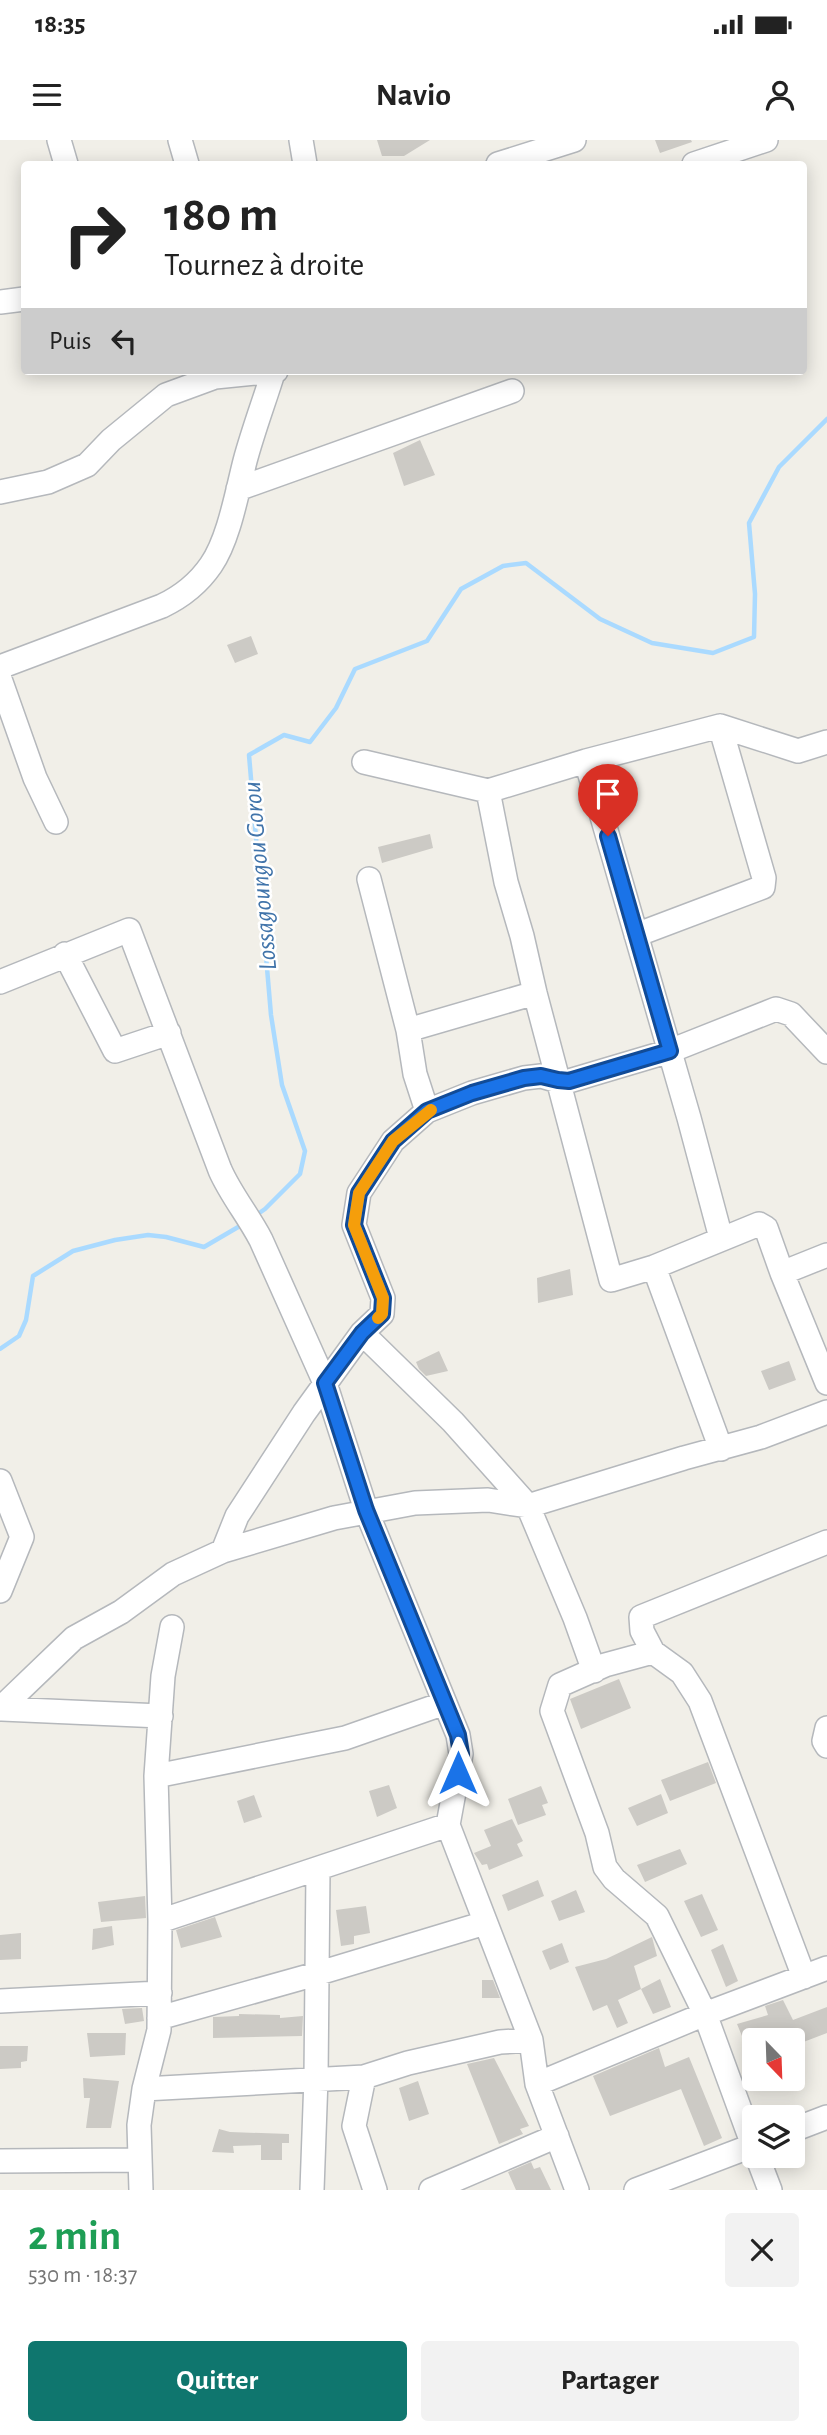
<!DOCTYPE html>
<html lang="fr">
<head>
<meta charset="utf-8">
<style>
	body { margin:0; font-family:"Alegreya Sans",sans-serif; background:#f2f2f2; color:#222; height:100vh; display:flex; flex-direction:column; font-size:26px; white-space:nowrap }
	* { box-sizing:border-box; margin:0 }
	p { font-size:23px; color:#767676 }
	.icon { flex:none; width:38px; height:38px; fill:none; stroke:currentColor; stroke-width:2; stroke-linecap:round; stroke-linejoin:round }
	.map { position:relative; height:2050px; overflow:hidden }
	.panel { display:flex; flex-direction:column; background:#fff; flex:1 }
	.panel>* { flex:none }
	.guide { position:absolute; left:21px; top:21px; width:786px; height:214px; border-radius:7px; box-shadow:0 4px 18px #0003; background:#fff; color:#222; overflow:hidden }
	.needle { width:46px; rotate:157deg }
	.controls { position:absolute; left:742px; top:1888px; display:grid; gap:14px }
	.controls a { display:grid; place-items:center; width:63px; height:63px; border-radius:7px; background:#fff; box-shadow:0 4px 18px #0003; font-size:35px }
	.pin { position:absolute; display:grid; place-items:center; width:60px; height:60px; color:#fff; margin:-72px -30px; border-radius:50% 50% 50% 0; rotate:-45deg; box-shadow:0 0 7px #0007 }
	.pin .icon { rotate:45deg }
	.me { position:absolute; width:77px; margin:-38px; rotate:0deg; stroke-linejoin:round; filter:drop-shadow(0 0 5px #0008) }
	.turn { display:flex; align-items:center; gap:24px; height:147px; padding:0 28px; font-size:32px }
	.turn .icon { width:91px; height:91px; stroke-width:2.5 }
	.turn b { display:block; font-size:49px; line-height:60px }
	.then { display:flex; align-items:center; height:66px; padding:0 28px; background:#0003; gap:14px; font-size:26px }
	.round { display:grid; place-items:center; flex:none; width:74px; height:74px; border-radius:7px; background:#f2f2f2 }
	.overview { display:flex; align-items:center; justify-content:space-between; height:119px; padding:0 28px }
	h1 { font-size:42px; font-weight:700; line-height:52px; color:#1e9e55 }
	.button { display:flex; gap:14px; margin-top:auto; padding:14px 28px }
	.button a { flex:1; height:80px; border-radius:7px; background:#0f766e; color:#fff; font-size:28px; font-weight:700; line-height:80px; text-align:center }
	.button a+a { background:#f2f2f2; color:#222 }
	.status { display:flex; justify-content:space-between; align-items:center; height:49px; padding:0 35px; background:#fff; direction:ltr }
	.status svg { height:19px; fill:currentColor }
	header { display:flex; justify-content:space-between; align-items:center; height:91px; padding:0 28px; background:#fff; font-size:32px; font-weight:700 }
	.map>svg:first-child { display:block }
</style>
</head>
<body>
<div class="status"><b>18:35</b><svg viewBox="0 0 49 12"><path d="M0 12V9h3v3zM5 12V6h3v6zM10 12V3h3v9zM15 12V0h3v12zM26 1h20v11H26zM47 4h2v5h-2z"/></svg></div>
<header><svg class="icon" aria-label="menu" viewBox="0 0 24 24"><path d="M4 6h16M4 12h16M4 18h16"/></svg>Navio<svg class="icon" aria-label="person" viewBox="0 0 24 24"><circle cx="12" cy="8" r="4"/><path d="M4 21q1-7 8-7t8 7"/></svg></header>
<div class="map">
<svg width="827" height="2050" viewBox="0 0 827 2050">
	<rect width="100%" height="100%" fill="#f1efe8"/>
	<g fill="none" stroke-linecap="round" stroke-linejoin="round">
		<path stroke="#aadaff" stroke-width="4.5" d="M255,1076L265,1069L300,1034L305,1011L282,945L271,875L249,615L284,595L310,602L336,568L355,529L427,501L461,449L503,426L526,423L600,479L652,503L713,513L754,497L755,454L749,383L779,327L827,279
			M0,1209L19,1196L26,1180L33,1136L73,1111L115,1100L148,1095L166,1097L204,1107L245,1083"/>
	</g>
	<path fill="#cccac5" d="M377,0H430L404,16H382Z
		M655,0H691L692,2L660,13Z
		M420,300L435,335L404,346L393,313Z
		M251,496L258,514L235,523L227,505Z
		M430,694L433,708L382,723L378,707Z
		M570,1129L573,1155L538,1163L537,1138Z
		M439,1211L448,1231L426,1236L419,1229L416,1222Z
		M789,1221L796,1240L769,1250L761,1231Z
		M619,1539L631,1568L581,1589L570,1559Z
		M708,1622L716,1643L670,1661L661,1640Z
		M389,1645L397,1668L377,1677L369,1651Z
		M541,1646L548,1663L542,1665L546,1675L518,1685L508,1659Z
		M661,1654L668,1673L637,1686L628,1668Z
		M254,1655L262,1677L244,1683L237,1661Z
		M512,1679L523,1701L517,1704L523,1716L489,1730L487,1724L482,1725L474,1713L491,1706L484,1690Z
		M680,1709L687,1724L645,1742L637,1725Z
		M538,1740L544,1756L508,1771L502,1755Z
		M576,1750L585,1772L559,1781L551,1761Z
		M702,1754L718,1790L701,1797L684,1761Z
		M145,1756L146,1778L101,1782L98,1762Z
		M366,1766L370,1793L354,1796V1804L341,1806L336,1770Z
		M215,1777L222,1797L181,1808L176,1790Z
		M112,1786L114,1805L92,1810L93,1789Z
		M21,1793V1819L0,1820V1795Z
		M652,1797L657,1816L634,1826L641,1849L618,1860L628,1883L617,1888L607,1865L593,1871L575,1827L606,1819Z
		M562,1803L569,1822L550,1830L542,1811Z
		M723,1804L738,1841L726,1847L711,1810Z
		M660,1839L671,1867L653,1874L641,1849Z
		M482,1840H493L500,1858H482Z
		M783,1860L793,1880L827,1867V1893L793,1906V1900H754V1925L737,1884L768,1875L765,1866Z
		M142,1868L144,1881L125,1884L122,1869Z
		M239,1874L280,1875V1878L303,1876L302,1896L213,1898V1877L239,1876Z
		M87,1893H126L125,1915L90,1917Z
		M0,1906H28L27,1921L21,1922V1928L0,1929Z
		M659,1908L665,1927L689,1917L722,1998L704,2006L681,1949L610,1976L593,1936Z
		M494,1918L529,1986L520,1989L523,1994L499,2004L467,1924Z
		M83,1938L119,1941L111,1988H86L90,1958H84Z
		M418,1941L429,1974L409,1981L399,1948Z
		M219,1989L230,1992L289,1994V2003H282V2020H261V2005L233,2006L234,2013L212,2012Z
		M531,2022L534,2029L540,2027L551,2050H516L508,2032Z"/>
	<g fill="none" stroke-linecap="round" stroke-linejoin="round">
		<defs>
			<path id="minor" d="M59,0L66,24
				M180,0L187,24
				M301,0L305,24
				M498,24L574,0
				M694,24L766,0
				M0,162L24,159
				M238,349L512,251
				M0,352L48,342L87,325L111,300L166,255L215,237L275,231
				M0,527L162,466C183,456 198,444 211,425C229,399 237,352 245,321C253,291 264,262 273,233L276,231
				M0,539L35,638L56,682
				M586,621L689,978L721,1098
				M364,622L488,651L586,621L720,586L798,611L827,602
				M488,651L506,742L522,796L535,853L611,1140L654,1127L759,1084L766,1088L782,1133L827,1243
				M369,739L408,890L415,934L427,971
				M636,795L763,747L764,738L720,586
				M65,814L115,911L169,893
				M0,842L129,790L220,1030C231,1055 248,1075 261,1100L325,1243L366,1370L458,1595L461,1614L448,1685L531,1900L537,1944L577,2050
				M408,890L535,853
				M654,1127L721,1309
				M782,1133L827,1115
				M362,1193L453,1282L528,1366L575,1478L594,1531
				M0,1341L22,1397L0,1451
				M223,1411L237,1376L304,1273L362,1193L382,1174L383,1158L354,1085L359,1053L393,1001L427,971L472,953L524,938L541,936L558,941H569L670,911L776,869L791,874L827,912
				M653,1512L642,1491L641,1477L827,1402
				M0,1569L74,1498L121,1472L173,1434L223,1411L334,1378L415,1363L488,1360L528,1366L684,1318L761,1297L827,1272
				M2,1569L161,1576
				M827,1588L824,1601L827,1606
				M156,1636L345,1598L445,1563
				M160,1781L448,1685
				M0,1861L160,1853
				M159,1878L316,1834L485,1783
				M364,1937L354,1986L375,2050
				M537,1944L705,1874L827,1828
				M144,1949L364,1937L408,1923L500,1902L531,1900
				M793,1990L827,1977
				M754,2008L705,1874L657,1776L614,1739L605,1727L597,1693L552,1571L560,1545L605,1525L653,1512L682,1533L700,1561L804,1837
				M757,2016L770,2050
				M0,2021L138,2020
				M141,2050L139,1985L144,1949L159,1890L160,1781L156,1636L163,1536L172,1487
				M312,2050L316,1938L318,1730
				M431,2050L557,1996
				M636,2050L754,2005"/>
		</defs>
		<use href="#minor" stroke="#b5b8bc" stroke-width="26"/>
		<use href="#minor" stroke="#fff" stroke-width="23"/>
	</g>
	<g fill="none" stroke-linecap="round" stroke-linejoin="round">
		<defs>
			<path id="route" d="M458,1633L461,1614L458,1595L366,1370L325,1243L362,1193L382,1174L383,1158L354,1085L359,1053L393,1001L427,971L472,953L524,938L541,936L558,940L569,941L670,911L608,696"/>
		</defs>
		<use href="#route" stroke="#114b97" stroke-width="18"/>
		<use href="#route" stroke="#1a73e8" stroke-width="12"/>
		<path stroke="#f59e0b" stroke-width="12" d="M378,1178L382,1174L383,1158L354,1085L359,1053L393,1001L431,970"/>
	</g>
	<g text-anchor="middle" stroke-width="5" stroke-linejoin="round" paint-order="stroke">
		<g font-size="26" font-style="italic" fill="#4174aa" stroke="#fff">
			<text transform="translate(259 736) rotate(-95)" y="9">Lossagoungou Gorou</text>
		</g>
	</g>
</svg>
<div class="controls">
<a><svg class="needle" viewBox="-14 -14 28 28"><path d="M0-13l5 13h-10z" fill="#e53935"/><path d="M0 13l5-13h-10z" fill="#767676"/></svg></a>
<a><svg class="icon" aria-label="layers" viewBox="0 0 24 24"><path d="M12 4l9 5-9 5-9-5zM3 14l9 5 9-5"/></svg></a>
</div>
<div class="pin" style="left:608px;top:696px;background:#d93025"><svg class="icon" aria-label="arrive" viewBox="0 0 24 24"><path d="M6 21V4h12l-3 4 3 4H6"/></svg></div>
<svg class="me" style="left:458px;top:1633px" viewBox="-20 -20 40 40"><path d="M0-17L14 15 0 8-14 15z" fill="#1a73e8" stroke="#fff" stroke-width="4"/></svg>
<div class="guide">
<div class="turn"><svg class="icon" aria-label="right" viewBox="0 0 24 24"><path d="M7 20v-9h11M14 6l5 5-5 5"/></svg><div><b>180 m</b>Tournez à droite</div></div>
<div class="then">Puis<svg class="icon" aria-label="left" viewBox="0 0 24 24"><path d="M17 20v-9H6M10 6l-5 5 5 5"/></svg></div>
</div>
</div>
<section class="panel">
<div class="overview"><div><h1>2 min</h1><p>530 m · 18:37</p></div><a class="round"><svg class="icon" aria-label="close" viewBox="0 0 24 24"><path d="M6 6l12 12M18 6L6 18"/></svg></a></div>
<div class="button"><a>Quitter</a><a>Partager</a></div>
</section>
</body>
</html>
